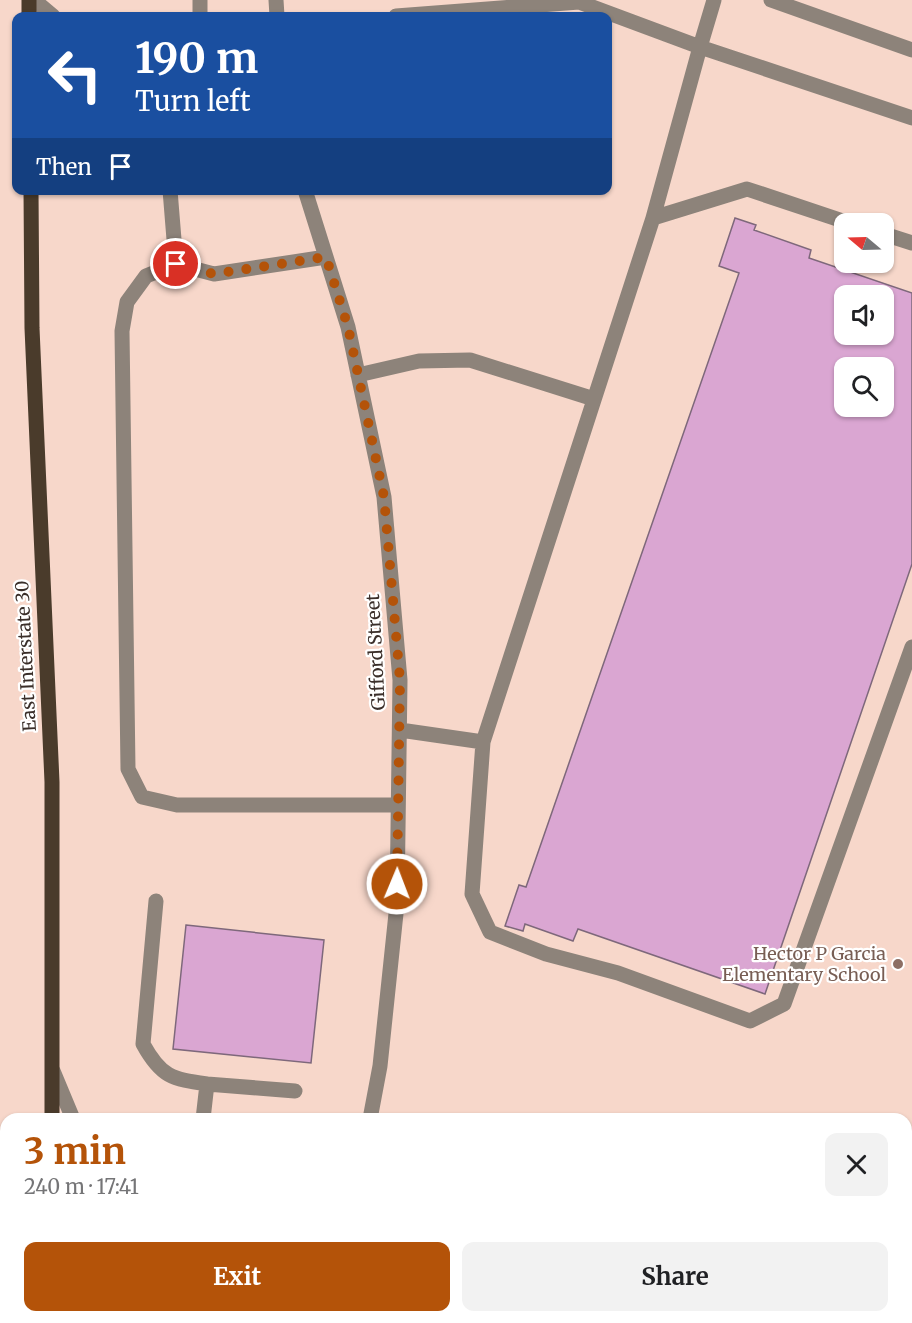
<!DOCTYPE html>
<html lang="en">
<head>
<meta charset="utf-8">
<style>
	body { margin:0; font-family:Merriweather,serif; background:#f2f2f2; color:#202124; height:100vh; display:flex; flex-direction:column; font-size:22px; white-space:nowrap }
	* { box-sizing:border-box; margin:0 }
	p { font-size:20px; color:#757577 }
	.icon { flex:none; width:33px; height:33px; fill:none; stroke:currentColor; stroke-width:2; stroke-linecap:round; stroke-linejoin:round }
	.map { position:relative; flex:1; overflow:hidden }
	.panel { position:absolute; left:0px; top:1113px; width:912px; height:210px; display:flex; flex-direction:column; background:#fff; border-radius:18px 18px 0 0; box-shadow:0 2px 4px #0004 }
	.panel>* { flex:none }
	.hud { position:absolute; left:12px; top:12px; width:600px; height:183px; border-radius:12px; box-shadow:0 2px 4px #0004; background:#1a4fa0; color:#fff; overflow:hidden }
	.needle { width:39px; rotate:289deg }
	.controls { position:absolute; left:834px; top:213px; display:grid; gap:12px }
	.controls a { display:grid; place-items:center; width:60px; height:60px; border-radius:12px; background:#fff; box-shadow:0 2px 4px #0004; font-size:30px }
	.pin { position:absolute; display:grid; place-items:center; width:51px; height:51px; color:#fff; margin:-26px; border:3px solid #fff; border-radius:50%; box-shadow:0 2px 6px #0007 }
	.me { position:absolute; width:66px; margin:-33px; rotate:1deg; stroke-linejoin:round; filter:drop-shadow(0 0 4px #0008) }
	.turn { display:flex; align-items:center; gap:21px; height:126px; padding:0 24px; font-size:27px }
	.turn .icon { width:78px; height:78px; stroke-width:2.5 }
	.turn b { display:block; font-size:42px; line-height:51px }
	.then { display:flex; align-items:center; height:57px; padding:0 24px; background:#0003; gap:12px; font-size:22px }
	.round { display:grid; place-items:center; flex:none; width:63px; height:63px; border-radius:12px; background:#f2f2f2 }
	.summary { display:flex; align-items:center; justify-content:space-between; height:102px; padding:0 24px }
	h1 { font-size:36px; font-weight:700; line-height:45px; color:#b45309 }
	.action { display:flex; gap:12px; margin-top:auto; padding:12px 24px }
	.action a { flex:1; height:69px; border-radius:12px; background:#b45309; color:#fff; font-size:24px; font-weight:700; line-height:69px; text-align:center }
	.action a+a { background:#f2f2f2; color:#202124 }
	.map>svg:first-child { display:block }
</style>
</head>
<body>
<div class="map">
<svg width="912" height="1323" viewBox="0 0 912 1323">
	<rect width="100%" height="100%" fill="#f7d7ca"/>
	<path fill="#daa6d2" stroke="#7e687b" stroke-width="1.5" fill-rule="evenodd" d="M735,218L756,225L754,230L811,250L809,258L912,293V564L765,994L578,929L573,941L525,924L523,931L505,926L519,885L526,887L739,273L719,266ZM844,296H884V334H844ZM844,368H884V406H844Z
		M186,925L324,940L311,1063L173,1049Z
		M302,1317H335L352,1323H300Z"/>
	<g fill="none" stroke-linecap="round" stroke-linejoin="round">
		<path stroke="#8d837a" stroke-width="15" d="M34,0L53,16
			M200,0V16
			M276,0L277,16
			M714,0L700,47L912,118
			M771,0L912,50
			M396,16L579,2L700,47L653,218
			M170,190L176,264L146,276L127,302L122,331L128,769L142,797L177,805H398
			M305,190L348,327L384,497L400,680L397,904L380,1066L370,1119
			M852,224L747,189L653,218L483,742L472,894L490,932L546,954L618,973L750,1021L784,1004L912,647
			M884,234L912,243
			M176,264L214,274L326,257
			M358,375L419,361L470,360L594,399
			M400,730L483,742
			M156,901L143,1044C161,1077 172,1079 207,1084L203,1119
			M53,1071L73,1119
			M207,1084L295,1091
			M478,1317L490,1321
			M737,1317L754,1323
			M192,1323L196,1317
			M637,1323L639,1317"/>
		<path stroke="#4a3b2b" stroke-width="15" d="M29,0V16
			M31,190L32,328L52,782V1119
			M47,1323V1317"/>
	</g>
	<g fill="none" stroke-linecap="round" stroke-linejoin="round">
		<path stroke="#b45309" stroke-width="10" stroke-dasharray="0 18" d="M176,264L214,274L326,257L348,327L384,497L400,680L397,884"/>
	</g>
	<circle fill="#8d6e63" stroke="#fff" stroke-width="2" cx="898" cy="964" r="6"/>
	<g text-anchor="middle" stroke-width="4.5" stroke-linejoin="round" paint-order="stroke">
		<g font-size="18" fill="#3a2e29" stroke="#fff">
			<text transform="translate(376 652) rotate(-93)" y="6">Gifford Street</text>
			<text transform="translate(26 656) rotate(-93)" y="6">East Interstate 30</text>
		</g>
		<g font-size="18" fill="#785e54" stroke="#fff" text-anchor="end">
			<text x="886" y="960">Hector P Garcia<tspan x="886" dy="21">Elementary School</tspan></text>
		</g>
	</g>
</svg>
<div class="controls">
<a><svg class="needle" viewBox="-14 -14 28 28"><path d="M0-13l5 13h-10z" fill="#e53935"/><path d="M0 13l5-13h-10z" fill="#757577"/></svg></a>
<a><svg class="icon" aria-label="sound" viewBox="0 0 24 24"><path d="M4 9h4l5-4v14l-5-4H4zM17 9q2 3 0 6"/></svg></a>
<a><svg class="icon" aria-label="search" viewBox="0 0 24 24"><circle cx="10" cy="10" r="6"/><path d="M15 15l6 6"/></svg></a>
</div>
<div class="pin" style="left:176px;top:264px;background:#d93025"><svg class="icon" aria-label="arrive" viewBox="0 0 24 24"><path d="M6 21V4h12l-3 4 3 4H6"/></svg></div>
<svg class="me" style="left:397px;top:884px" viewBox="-20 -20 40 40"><circle r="17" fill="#b45309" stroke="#fff" stroke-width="3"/><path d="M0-11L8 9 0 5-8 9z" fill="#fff"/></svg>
<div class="hud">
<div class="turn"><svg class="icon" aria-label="left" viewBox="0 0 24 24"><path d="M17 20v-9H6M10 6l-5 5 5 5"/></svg><div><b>190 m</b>Turn left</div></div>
<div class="then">Then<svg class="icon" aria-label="arrive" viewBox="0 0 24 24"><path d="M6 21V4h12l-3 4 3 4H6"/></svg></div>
</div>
<section class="panel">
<div class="summary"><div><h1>3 min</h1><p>240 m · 17:41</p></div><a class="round"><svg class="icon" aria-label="close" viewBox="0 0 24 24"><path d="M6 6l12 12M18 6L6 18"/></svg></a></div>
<div class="action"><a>Exit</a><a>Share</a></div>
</section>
</div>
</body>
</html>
